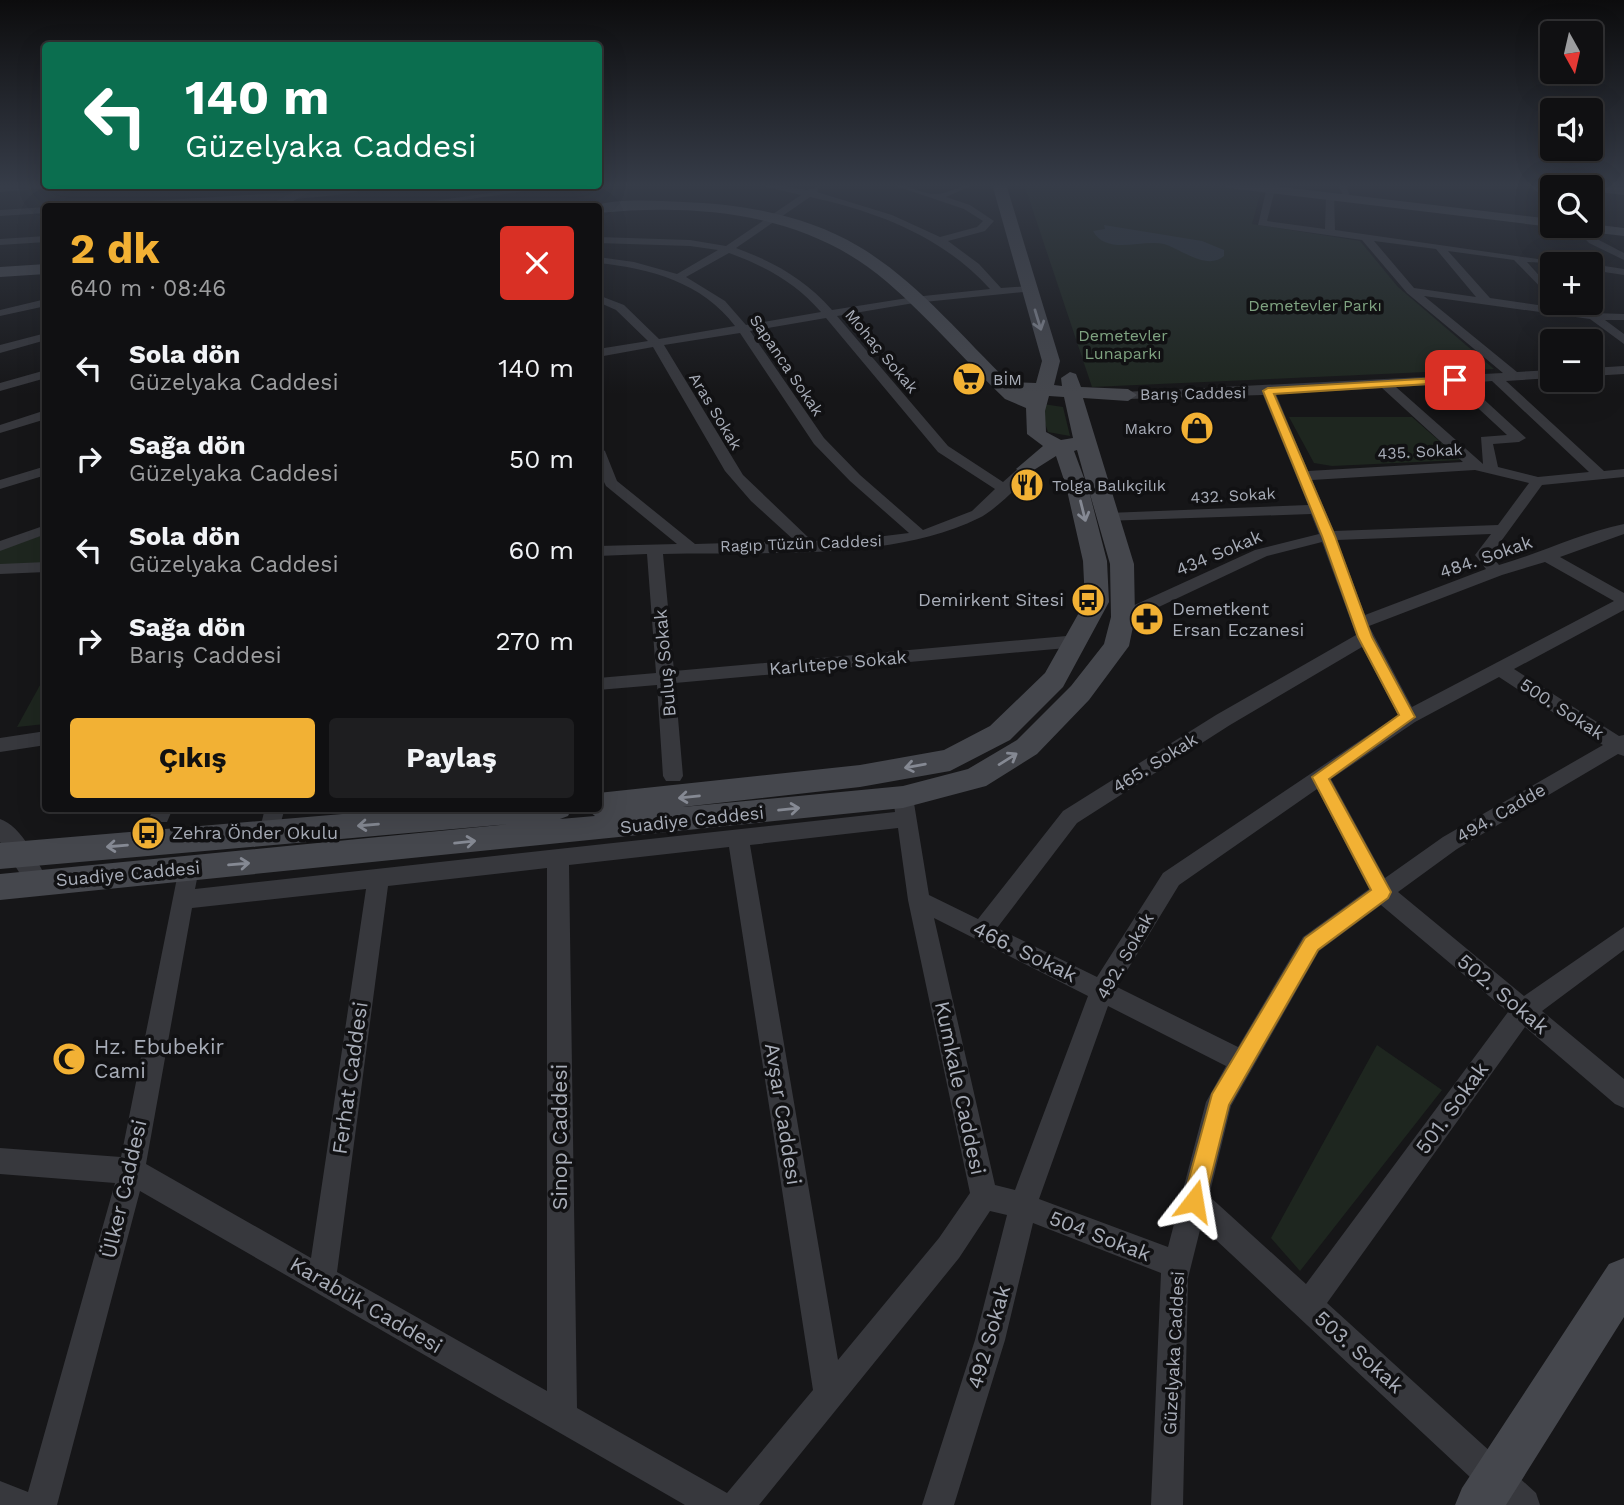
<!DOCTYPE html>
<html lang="tr">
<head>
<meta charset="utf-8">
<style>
	body { margin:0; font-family:"Work Sans",sans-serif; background:#1e1e20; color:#f1f3f6; height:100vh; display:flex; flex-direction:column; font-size:26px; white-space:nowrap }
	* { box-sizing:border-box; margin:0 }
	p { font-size:23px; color:#9c9d9f }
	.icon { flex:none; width:38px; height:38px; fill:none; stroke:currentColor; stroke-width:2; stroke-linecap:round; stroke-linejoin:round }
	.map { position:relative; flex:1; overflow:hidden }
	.side { position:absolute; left:42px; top:203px; width:560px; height:609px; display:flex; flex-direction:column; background:#101012; border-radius:7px; box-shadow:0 7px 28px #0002,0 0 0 2px #303032 }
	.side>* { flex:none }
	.guide { position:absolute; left:42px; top:42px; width:560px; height:147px; border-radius:7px; box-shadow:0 7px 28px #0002,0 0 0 2px #303032; background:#0b6e4f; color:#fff; overflow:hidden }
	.needle { width:46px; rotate:172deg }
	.buttons { position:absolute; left:1540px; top:21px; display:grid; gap:14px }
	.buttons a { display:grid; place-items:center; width:63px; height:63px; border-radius:7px; background:#101012; box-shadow:0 7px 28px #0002,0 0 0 2px #303032; font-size:35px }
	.pin { position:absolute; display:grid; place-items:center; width:60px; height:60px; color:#fff; margin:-30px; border-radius:14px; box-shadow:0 4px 10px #0006 }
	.me { position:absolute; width:77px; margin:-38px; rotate:14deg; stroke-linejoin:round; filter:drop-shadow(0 0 5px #0008) }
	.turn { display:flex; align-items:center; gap:24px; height:147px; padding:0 28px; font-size:32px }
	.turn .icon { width:91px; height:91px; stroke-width:2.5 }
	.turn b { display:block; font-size:49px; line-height:60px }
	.round { display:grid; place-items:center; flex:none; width:74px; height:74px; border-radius:7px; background:#1e1e20 }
	.headline { display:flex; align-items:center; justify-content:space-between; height:119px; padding:0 28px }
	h1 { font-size:42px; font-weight:700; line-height:52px; color:#f2b134 }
	.primary-button { display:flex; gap:14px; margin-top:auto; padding:14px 28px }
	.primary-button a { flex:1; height:80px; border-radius:7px; background:#f2b134; color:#111; font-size:28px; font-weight:700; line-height:80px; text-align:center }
	.primary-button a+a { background:#1e1e20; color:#f1f3f6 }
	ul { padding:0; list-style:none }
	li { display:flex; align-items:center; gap:21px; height:91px; padding:0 28px }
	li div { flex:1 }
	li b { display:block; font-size:26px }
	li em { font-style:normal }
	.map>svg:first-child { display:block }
</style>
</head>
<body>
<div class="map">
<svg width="1624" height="1505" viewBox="0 0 1624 1505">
	<rect width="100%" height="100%" fill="#161618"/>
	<path fill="#1e261f" d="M1024,184H1202L1261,191L1252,224L1360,241L1398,287L1494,369L1092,387Z
		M1043,404L1063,407L1070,436L1048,432L1040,408Z
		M1289,417H1412L1461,460L1332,466L1314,463Z
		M45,534V564L0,566V550Z
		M45,676V724L17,727Z
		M1377,1045L1442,1090L1300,1271L1271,1238Z"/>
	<path fill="#2c353c" d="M1104,225L1202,241L1224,250V256C1207,271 1181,249 1164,244C1141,239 1107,256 1093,231L1105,229Z"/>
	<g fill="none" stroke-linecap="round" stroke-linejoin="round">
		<path fill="#37383d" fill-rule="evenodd" d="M46,184L75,186L0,192V186Z
			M755,184H773L807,190L820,186L817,192L892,215L940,237L977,227L983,221L964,209L890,184C907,183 920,194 936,194C949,194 961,184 975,184L946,197L970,205L994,221L985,231L948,241L979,264L1001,288L1029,286L1033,287V291L914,303L837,316L948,446L1003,482L1021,466H1031L1033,469C1022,483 996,510 979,518C889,562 763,551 663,554L674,671L1078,635L1087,641L1078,647L675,683L683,776L680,781H666L663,776L657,685L598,690V678L656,673L647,554L598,556V546L677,544L606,486L598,470V447L605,451L617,481L695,544L795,541L751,501L725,471L653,347L598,357V349L648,341L616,310L598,302V295L624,305L659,339L735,326C703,283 650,268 598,263V257L634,262L677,274L718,250L690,246L598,243V237L690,240L726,246L801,195ZM810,197C879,212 943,237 990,289L914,297L832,310C805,279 774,262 736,248ZM729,253C765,266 796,283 821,312L746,325L725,301L686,277ZM826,318L938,452L995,489L972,511L923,530L860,475L824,438L750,331ZM740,333L814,444L850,481L909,533L860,539L812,541L743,475L664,345Z
			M1338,184H1346L1351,200H1345Z
			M1528,184H1538L1552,197V205Z
			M353,186H377C355,200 145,209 111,206L116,203L297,192Z
			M537,186H559L422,206H399Z
			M1267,187L1275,189L1267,221L1325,229L1326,196L1334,194L1335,230L1572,264L1527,262L1552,290V299L1514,260L1448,251L1490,298L1593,313L1624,314V320H1605L1624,334V344L1590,319L1424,296L1517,372L1552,370V378L1506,381L1604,471L1624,469V477L1542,485L1491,555L1499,565C1541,553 1581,533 1624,524V534L1560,557L1624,593V610L1514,669L1619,736L1624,735V756L1618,754L1457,849L1398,892L1524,996L1624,927V950L1542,1011L1624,1079V1108L1615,1104L1525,1027L1327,1303L1536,1493L1540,1505H1500L1201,1226L1188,1278L1183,1505H1151L1161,1273L1033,1223L1005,1340L954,1505H922L975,1340L1007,1215L990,1211L959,1258L759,1505H685L140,1191L57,1505H0V1481L28,1492L115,1183L0,1174V1148L121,1157L180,863L188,860L196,863L199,869L195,889L895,812L893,797L896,791H910L913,797L929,895L978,919L1063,811L1216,715L1356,635L1322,542L1267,556L1129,621L1123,623L1115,617L1117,613L1255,550L1319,534L1311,514L1103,521V515L1108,513L1308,505L1263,395L1128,399L1122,395L1123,392L1503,373L1407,293L1362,240L1258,225ZM1374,241L1436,249L1476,297L1414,288ZM1492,381L1589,472L1538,477L1498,467L1493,444L1519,442L1526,438L1466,383ZM1452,384L1507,435L1481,437L1483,464L1396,387ZM1382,388L1463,462L1308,471L1276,394ZM1475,470L1529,483L1498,525L1334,531L1312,480ZM1491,534L1475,555L1486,569L1365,615L1337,540ZM1545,562L1614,601L1412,707L1369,626L1502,575ZM1362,647L1398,715L1163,873L1097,977L997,928L1077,823L1230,725ZM1499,677L1603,745L1443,837L1385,878L1331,779L1415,722ZM1317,789L1369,889L1303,937L1238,1047L1117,987L1179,885ZM898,828L908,900L970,1193L939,1238L838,1360L750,845ZM729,847L813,1390L727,1493L577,1408L569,865ZM547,868V1391L337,1272L388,886ZM366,889L311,1258L146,1164L192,908ZM1381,905L1508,1012L1306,1284L1209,1196L1231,1106L1319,951ZM934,918L1088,996L1015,1190L995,1185ZM1108,1006L1226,1066L1206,1102L1168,1247L1039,1199Z
			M46,207V213L0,216V210Z
			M1573,226H1583L1597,239L1624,253V260L1589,243Z
			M46,236V242L0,245V239Z
			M1589,264H1591L1624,269V275L1591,270Z
			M46,299V306L0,316V310Z
			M46,333V340L0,353V345Z
			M1624,366V374L1591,376V368Z
			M46,370V378L0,391V383Z
			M46,410V419L0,433V425Z
			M46,466V475L0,489V480Z
			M46,525V534L0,551V541Z
			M46,562V572L0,574V564Z
			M46,731V745L0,752V738Z
			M153,808H173L167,822H153L150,816Z
			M265,808H285L276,839L269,841L262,839L259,833Z
			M0,819C22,826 38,862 48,882L45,888L37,891L29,888L0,842Z"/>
		<path fill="#45474d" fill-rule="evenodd" d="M992,184H1006L1060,361L1054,385L1062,386L1061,378L1070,372L1076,374L1081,387L1128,389L1137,395L1128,401L1083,398L1134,564L1135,617L1129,646L1089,700L1037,754L986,786L903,808L0,900V874L511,824L0,869V843L413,808H572L568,816L560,819L595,816L585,808H598V793L860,765L944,750L990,726L1045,673L1085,602L1083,561L1066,486L1056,456L1026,475L1016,469L1043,446L1027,434L1026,408L1005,399C965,361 929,318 887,282C807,213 700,203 598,213V206H593C620,198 655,201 683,202C742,204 807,215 858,246C916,280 961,336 1009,382L1036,383L1042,361ZM1049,396L1064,397L1073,438L1061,440L1046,432L1045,411ZM1077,450L1087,486L1074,451ZM1088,487L1110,564L1111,617L1104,644L1071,686L1017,740L968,769L903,786L683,807L860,787L950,771L1010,740L1063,687L1109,602L1107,561Z
			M1221,184H1258L1552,219V226H1557L1552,227L1228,188Z
			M1542,184L1624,187V195L1591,191V187L1552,188Z
			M304,186H320L284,206H267Z
			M1591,224L1624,228V236L1572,230L1565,226Z
			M46,264V274L0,277V267Z
			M1624,1258V1317L1506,1505H1455L1462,1488L1609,1264Z"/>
	</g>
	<defs><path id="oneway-shaft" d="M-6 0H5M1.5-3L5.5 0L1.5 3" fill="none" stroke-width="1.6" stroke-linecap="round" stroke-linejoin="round" transform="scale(1.75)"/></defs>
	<g stroke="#858993">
		<use href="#oneway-shaft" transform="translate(1038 320) rotate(73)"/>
		<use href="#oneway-shaft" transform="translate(1083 511) rotate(76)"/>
		<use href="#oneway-shaft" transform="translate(1008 759) rotate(-32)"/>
		<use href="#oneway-shaft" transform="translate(915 766) rotate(170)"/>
		<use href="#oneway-shaft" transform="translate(689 797) rotate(174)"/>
		<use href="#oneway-shaft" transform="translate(789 809) rotate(-6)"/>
		<use href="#oneway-shaft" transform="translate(368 825) rotate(175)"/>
		<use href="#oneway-shaft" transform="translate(465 842) rotate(-6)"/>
		<use href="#oneway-shaft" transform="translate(117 846) rotate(175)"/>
		<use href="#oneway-shaft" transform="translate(239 864) rotate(-5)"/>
	</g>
	<linearGradient id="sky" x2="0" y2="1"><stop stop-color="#0c0c0d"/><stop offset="0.47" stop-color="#363c48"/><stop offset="1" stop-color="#363c48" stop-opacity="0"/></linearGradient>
	<rect width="1624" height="394" fill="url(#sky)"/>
	<path fill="#f2b134" stroke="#9d7322" stroke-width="2" d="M1455,377L1459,378V382L1274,394L1335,536L1372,637L1415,717L1329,779L1391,892L1388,898L1318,950L1229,1105L1205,1201L1202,1209L1194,1212L1186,1209L1183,1201L1212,1094L1305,938L1371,890L1312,777L1399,715L1358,637L1322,536L1263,391L1268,388Z"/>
	<defs>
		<symbol id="supermarket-disc" viewBox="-11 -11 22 22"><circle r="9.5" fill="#f2b134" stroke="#111113"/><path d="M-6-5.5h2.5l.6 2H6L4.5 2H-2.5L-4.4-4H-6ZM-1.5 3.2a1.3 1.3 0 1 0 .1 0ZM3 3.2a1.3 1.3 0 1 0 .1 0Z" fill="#111"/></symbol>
		<symbol id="shop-disc" viewBox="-11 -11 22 22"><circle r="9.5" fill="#f2b134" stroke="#111113"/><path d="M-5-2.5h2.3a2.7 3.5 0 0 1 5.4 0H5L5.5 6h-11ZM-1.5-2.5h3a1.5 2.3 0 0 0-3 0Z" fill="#111"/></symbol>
		<symbol id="restaurant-disc" viewBox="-11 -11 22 22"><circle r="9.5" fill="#f2b134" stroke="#111113"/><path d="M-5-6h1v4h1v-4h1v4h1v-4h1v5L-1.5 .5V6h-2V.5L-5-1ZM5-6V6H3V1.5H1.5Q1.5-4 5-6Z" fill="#111"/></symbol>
		<symbol id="bus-disc" viewBox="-11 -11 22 22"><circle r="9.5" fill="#f2b134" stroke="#111113"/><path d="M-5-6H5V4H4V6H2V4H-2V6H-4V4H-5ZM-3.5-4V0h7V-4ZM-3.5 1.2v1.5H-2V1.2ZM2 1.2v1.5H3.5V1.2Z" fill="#111"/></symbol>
		<symbol id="pharmacy-disc" viewBox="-11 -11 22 22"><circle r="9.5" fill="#f2b134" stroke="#111113"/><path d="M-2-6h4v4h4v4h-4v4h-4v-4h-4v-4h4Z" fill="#111"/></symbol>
		<symbol id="mosque-disc" viewBox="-11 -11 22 22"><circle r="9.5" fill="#f2b134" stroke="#111113"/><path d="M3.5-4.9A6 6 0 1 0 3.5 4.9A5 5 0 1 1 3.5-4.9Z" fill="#111"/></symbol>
	</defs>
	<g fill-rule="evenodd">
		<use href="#supermarket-disc" x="950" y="360" width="38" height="38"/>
		<use href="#shop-disc" x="1178" y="409" width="38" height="38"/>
		<use href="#restaurant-disc" x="1008" y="466" width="38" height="38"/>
		<use href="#bus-disc" x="1069" y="581" width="38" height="38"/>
		<use href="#pharmacy-disc" x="1128" y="600" width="38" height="38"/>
		<use href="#bus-disc" x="129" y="814" width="38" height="38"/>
		<use href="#mosque-disc" x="50" y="1040" width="38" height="38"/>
	</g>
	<g text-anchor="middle" stroke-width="7" stroke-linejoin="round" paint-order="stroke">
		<g font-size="16" fill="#7fa381" stroke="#111113">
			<text x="1315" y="311">Demetevler Parkı</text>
			<text x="1123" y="341">Demetevler<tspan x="1123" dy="18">Lunaparkı</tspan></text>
		</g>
		<g font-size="16" fill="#a8adb8" stroke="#111113">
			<text transform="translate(882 351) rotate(50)" y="6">Mohaç Sokak</text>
			<text transform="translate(787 365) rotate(56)" y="6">Sapanca Sokak</text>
			<text transform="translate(1193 393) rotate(-1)" y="6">Barış Caddesi</text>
			<text transform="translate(716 411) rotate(59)" y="6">Aras Sokak</text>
			<text transform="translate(1420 451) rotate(-3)" y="6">435. Sokak</text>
			<text transform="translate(1233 495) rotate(-3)" y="6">432. Sokak</text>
			<text transform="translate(801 543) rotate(-2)" y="6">Ragıp Tüzün Caddesi</text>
		</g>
		<g font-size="16" fill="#a8adb8" stroke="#111113" text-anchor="start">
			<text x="993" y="385">BİM</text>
			<text x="1172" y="434" text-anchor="end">Makro</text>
			<text x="1052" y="491">Tolga Balıkçilık</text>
		</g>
		<g font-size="18" fill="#a8adb8" stroke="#111113">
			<text transform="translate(1219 553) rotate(-23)" y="6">434 Sokak</text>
			<text transform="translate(1486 557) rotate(-19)" y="6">484. Sokak</text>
			<text transform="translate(665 663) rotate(-95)" y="6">Buluş Sokak</text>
			<text transform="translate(838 663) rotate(-5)" y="6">Karlıtepe Sokak</text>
			<text transform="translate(1562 709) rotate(33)" y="6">500. Sokak</text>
			<text transform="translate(1155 763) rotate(-32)" y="6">465. Sokak</text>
			<text transform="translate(1501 813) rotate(-30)" y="6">494. Cadde</text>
			<text transform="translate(692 820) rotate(-6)" y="6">Suadiye Caddesi</text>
			<text transform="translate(128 874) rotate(-5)" y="6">Suadiye Caddesi</text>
			<text transform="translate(1125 956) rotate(-60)" y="6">492. Sokak</text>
			<text transform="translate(1174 1353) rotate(-87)" y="6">Güzelyaka Caddesi</text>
		</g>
		<g font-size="18" fill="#a8adb8" stroke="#111113" text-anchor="start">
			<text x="1064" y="606" text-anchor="end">Demirkent Sitesi</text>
			<text x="1172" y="615">Demetkent<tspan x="1172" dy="21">Ersan Eczanesi</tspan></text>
			<text x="172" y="839">Zehra Önder Okulu</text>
		</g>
		<g font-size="21" fill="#a8adb8" stroke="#111113">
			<text transform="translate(1025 952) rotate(26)" y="7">466. Sokak</text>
			<text transform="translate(1503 994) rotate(40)" y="7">502. Sokak</text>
			<text transform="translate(350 1078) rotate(-82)" y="7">Ferhat Caddesi</text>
			<text transform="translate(960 1088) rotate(78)" y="7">Kumkale Caddesi</text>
			<text transform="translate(1452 1108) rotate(-54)" y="7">501. Sokak</text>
			<text transform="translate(783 1114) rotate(81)" y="7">Avşar Caddesi</text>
			<text transform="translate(560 1137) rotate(-90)" y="7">Sinop Caddesi</text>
			<text transform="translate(124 1189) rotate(-77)" y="7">Ülker Caddesi</text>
			<text transform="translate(1100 1236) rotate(21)" y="7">504 Sokak</text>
			<text transform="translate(366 1305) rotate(30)" y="7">Karabük Caddesi</text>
			<text transform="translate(989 1337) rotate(-74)" y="7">492 Sokak</text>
			<text transform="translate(1359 1352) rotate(42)" y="7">503. Sokak</text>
		</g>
		<g font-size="21" fill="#a8adb8" stroke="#111113" text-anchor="start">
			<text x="94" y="1054">Hz. Ebubekir<tspan x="94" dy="24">Cami</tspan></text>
		</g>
	</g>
</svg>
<div class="buttons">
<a><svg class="needle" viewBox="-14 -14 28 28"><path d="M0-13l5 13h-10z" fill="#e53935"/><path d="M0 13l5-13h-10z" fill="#9c9d9f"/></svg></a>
<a><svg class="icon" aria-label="sound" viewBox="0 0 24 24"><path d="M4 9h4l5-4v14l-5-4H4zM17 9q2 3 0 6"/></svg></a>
<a><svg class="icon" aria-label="search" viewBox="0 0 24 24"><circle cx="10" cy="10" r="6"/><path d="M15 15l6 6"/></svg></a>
<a>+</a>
<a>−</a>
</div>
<div class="pin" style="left:1455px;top:380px;background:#d93025"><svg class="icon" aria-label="arrive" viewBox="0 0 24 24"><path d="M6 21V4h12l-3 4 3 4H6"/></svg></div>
<svg class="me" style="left:1194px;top:1201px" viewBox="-20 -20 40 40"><path d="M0-17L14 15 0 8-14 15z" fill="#f2b134" stroke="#fff" stroke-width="4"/></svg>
<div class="guide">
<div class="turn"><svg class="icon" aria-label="left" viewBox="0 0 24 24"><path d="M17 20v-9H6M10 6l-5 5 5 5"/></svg><div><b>140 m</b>Güzelyaka Caddesi</div></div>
</div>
<section class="side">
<div class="headline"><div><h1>2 dk</h1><p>640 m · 08:46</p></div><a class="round" style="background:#d93025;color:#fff"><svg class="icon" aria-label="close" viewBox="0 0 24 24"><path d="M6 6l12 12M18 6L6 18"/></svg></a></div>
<ul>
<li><svg class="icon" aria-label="left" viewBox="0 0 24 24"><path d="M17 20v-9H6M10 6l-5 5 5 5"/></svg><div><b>Sola dön</b><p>Güzelyaka Caddesi</p></div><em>140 m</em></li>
<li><svg class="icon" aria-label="right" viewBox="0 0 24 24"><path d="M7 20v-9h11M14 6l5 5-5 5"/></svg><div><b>Sağa dön</b><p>Güzelyaka Caddesi</p></div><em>50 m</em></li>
<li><svg class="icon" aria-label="left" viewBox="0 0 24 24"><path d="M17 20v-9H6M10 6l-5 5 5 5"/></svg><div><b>Sola dön</b><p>Güzelyaka Caddesi</p></div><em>60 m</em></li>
<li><svg class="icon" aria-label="right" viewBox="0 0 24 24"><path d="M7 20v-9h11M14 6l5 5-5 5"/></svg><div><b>Sağa dön</b><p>Barış Caddesi</p></div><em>270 m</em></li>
</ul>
<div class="primary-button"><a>Çıkış</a><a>Paylaş</a></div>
</section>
</div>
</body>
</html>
